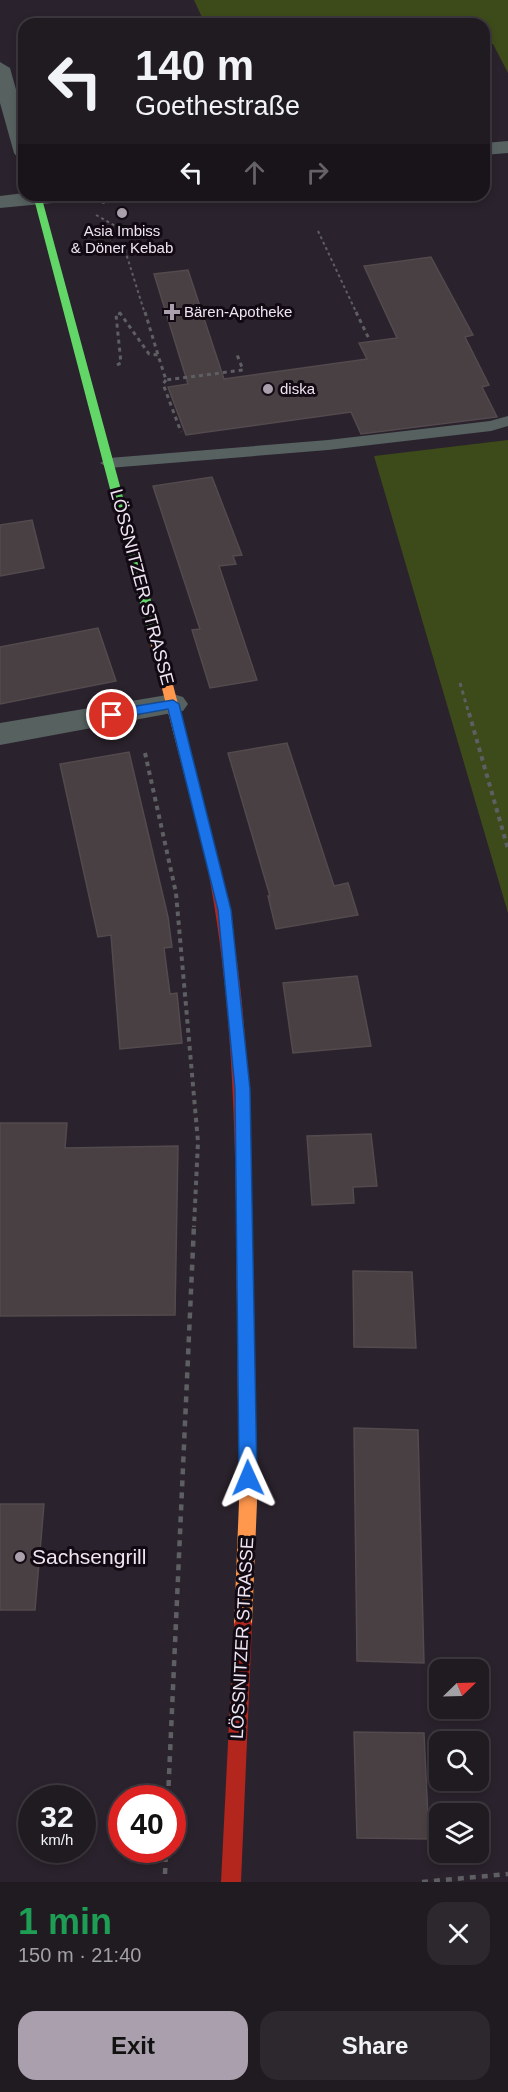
<!DOCTYPE html>
<html lang="en">
<head>
<meta charset="utf-8">
<style>
	body { margin:0; font-family:Helvetica,sans-serif; background:#2d272e; color:#f1f3f6; height:100vh; display:flex; flex-direction:column; font-size:22px; white-space:nowrap }
	* { box-sizing:border-box; margin:0 }
	p { font-size:20px; color:#a2a1a5 }
	.icon { flex:none; width:33px; height:33px; fill:none; stroke:currentColor; stroke-width:2; stroke-linecap:round; stroke-linejoin:round }
	.map { position:relative; height:1882px; overflow:hidden }
	.details { display:flex; flex-direction:column; background:#201a21; flex:1 }
	.details>* { flex:none }
	.top-card { position:absolute; left:18px; top:18px; width:472px; height:183px; border-radius:18px; box-shadow:0 3px 9px #0003,0 0 0 2px #3d383f; background:#201a21; color:#f1f3f6; overflow:hidden }
	.needle { width:39px; rotate:67deg }
	.tools { position:absolute; left:429px; top:1659px; display:grid; gap:12px }
	.tools a { display:grid; place-items:center; width:60px; height:60px; border-radius:12px; background:#201a21; box-shadow:0 3px 9px #0003,0 0 0 2px #3d383f; font-size:30px }
	.speed { position:absolute; left:18px; top:1785px; display:flex; gap:12px; font-size:30px; font-weight:700; text-align:center }
	.speed>* { display:grid; place-content:center; width:78px; height:78px; border-radius:50%; background:#201a21; box-shadow:0 3px 9px #0003,0 0 0 2px #3d383f; line-height:1 }
	.speed small { font-size:15px; font-weight:400 }
	.speed .limit { border:9px solid #d22; background:#fff; color:#111 }
	.pin { position:absolute; display:grid; place-items:center; width:51px; height:51px; color:#fff; margin:-26px; border:3px solid #fff; border-radius:50%; box-shadow:0 2px 6px #0007 }
	.me { position:absolute; width:66px; margin:-33px; rotate:359deg; stroke-linejoin:round; filter:drop-shadow(0 0 4px #0008) }
	.turn { display:flex; align-items:center; gap:21px; height:126px; padding:0 18px; font-size:27px }
	.turn .icon { width:78px; height:78px; stroke-width:2.5 }
	.turn b { display:block; font-size:42px; line-height:51px }
	.lanes { display:flex; align-items:center; height:57px; padding:0 18px; background:#0003; justify-content:center; gap:30px; direction:ltr }
	.lanes .off { opacity:.35 }
	.round { display:grid; place-items:center; flex:none; width:63px; height:63px; border-radius:18px; background:#2d272e }
	.summary { display:flex; align-items:center; justify-content:space-between; height:102px; padding:0 18px }
	h1 { font-size:36px; font-weight:600; line-height:45px; color:#1e9e55 }
	.primary-button { display:flex; gap:12px; margin-top:auto; padding:12px 18px }
	.primary-button a { flex:1; height:69px; border-radius:18px; background:#aaa0ad; color:#111; font-size:24px; font-weight:600; line-height:69px; text-align:center }
	.primary-button a+a { background:#2d272e; color:#f1f3f6 }
	.map>svg:first-child { display:block }
</style>
</head>
<body>
<div class="map">
<svg width="508" height="1882" viewBox="0 0 508 1882">
	<rect width="100%" height="100%" fill="#2a222c"/>
	<path fill="#3d4a19" d="M194,0H508V73L493,44H485L484,24H205Z
		M508,440V913L374,456Z"/>
	<path fill="#494043" stroke="#534a4d" stroke-width="1.5" d="M431,257L473,335L465,337L489,385L482,387L497,417L361,434L351,412L186,435L168,387L188,384L154,274L188,270L224,379L367,359L359,343L397,338L364,266Z
		M212,477L242,555L233,556L236,564L219,566L257,680L210,688L192,630L200,629L153,486Z
		M32,520L44,568L0,576V525Z
		M98,628L116,681L0,704V647Z
		M287,743L334,886L348,883L358,915L276,929L268,896H270L228,753Z
		M129,752L168,917L172,947L164,948L170,994L177,993L182,1043L120,1049L111,935L98,937L60,764Z
		M357,976L371,1046L293,1053L283,983Z
		M0,1123H67L65,1148L178,1146L175,1315L0,1316Z
		M371,1134L377,1186L353,1187L354,1203L312,1205L307,1136Z
		M353,1271L412,1272L416,1348L354,1347Z
		M354,1428L418,1430L424,1663L357,1661Z
		M0,1504H44L35,1610H0Z
		M354,1732L424,1733L429,1839L357,1838Z"/>
	<g fill="none" stroke-linecap="round" stroke-linejoin="round">
		<path stroke="#5e5f63" stroke-width="2" stroke-dasharray="3 3" stroke-linecap="butt" d="M102,203L165,195
			M96,215L119,228
			M318,231L357,314
			M125,250L145,314
			M118,314H121"/>
		<path stroke="#5e5f63" stroke-width="3" stroke-dasharray="4 4" stroke-linecap="butt" d="M145,312L158,355
			M356,312L370,341
			M117,365L121,363L116,315L120,313L149,354L158,355L166,380L243,370L236,352
			M166,380L163,384L181,432
			M460,683L469,714"/>
		<path stroke="#5e5f63" stroke-width="4" stroke-dasharray="4.5 4.5" stroke-linecap="butt" d="M469,713L508,849
			M145,753L176,893L198,1142L194,1227"/>
		<path stroke="#5e5f63" stroke-width="4.5" stroke-dasharray="6 6" stroke-linecap="butt" d="M168,1798L194,1225
			M165,1874L166,1850
			M422,1882L508,1874"/>
		<path fill="#566160" fill-rule="evenodd" d="M508,416V426L491,431L328,450L109,468L100,463L109,458L328,440L490,421Z"/>
		<path fill="#566160" fill-rule="evenodd" d="M0,62L10,68L24,118V159L17,157L14,153L0,103Z
			M508,141V153L484,155V143Z
			M24,193V195H85L81,199L74,201L0,208V196Z
			M173,694L183,697L188,704L183,711L0,745V723Z"/>
		<path fill="#63d668" fill-rule="evenodd" d="M33,195H41L159,630L153,634L147,630Z"/>
		<path fill="#ff974d" fill-rule="evenodd" d="M153,626L159,630L218,860L212,865L206,860L147,630Z
			M244,1197L249,1199L252,1204L257,1502L252,1624L249,1630L243,1633L237,1630L234,1624L239,1502L236,1204L239,1199Z"/>
		<path fill="#b3261e" fill-rule="evenodd" d="M212,855C222,858 222,878 224,887C247,991 249,1098 252,1204L249,1209L244,1211L239,1209L236,1204C234,1088 229,974 206,860Z
			M243,1615L249,1618L252,1624L241,1882H221L234,1624L237,1618Z"/>
	</g>
	<path fill="#1a73e8" stroke="#114b97" stroke-width="1.5" d="M173,700L179,704L231,910L250,1089L257,1478L254,1484L248,1487L242,1484L239,1478L235,1089L218,910L168,709L112,719L106,715L112,710Z"/>
	<g fill="#aaa0ad" stroke="#110a13" stroke-width="2">
		<circle cx="122" cy="213" r="6"/>
		<path d="M169 303h6v6h6v6h-6v6h-6v-6h-6v-6h6z"/>
		<circle cx="268" cy="389" r="6"/>
		<circle cx="20" cy="1557" r="6"/>
	</g>
	<g text-anchor="middle" stroke-width="6" stroke-linejoin="round" paint-order="stroke">
		<g font-size="15" fill="#efe4f2" stroke="#110a13" text-anchor="start">
			<text x="122" y="236" text-anchor="middle">Asia Imbiss<tspan x="122" dy="17">&amp; Döner Kebab</tspan></text>
			<text x="184" y="317">Bären-Apotheke</text>
			<text x="280" y="394">diska</text>
		</g>
		<g font-size="18" fill="#efe4f2" stroke="#110a13">
			<text transform="translate(142 587) rotate(75)" y="6">LÖSSNITZER STRASSE</text>
			<text transform="translate(242 1638) rotate(-87)" y="6">LÖSSNITZER STRASSE</text>
		</g>
		<g font-size="21" fill="#efe4f2" stroke="#110a13" text-anchor="start">
			<text x="32" y="1564">Sachsengrill</text>
		</g>
	</g>
</svg>
<div class="tools">
<a><svg class="needle" viewBox="-14 -14 28 28"><path d="M0-13l5 13h-10z" fill="#e53935"/><path d="M0 13l5-13h-10z" fill="#a2a1a5"/></svg></a>
<a><svg class="icon" aria-label="search" viewBox="0 0 24 24"><circle cx="10" cy="10" r="6"/><path d="M15 15l6 6"/></svg></a>
<a><svg class="icon" aria-label="layers" viewBox="0 0 24 24"><path d="M12 4l9 5-9 5-9-5zM3 14l9 5 9-5"/></svg></a>
</div>
<div class="speed"><div>32<small>km/h</small></div><div class="limit">40</div></div>
<div class="pin" style="left:112px;top:715px;background:#d93025"><svg class="icon" aria-label="arrive" viewBox="0 0 24 24"><path d="M6 21V4h12l-3 4 3 4H6"/></svg></div>
<svg class="me" style="left:248px;top:1478px" viewBox="-20 -20 40 40"><path d="M0-17L14 15 0 8-14 15z" fill="#1a73e8" stroke="#fff" stroke-width="4"/></svg>
<div class="top-card">
<div class="turn"><svg class="icon" aria-label="left" viewBox="0 0 24 24"><path d="M17 20v-9H6M10 6l-5 5 5 5"/></svg><div><b>140 m</b>Goethestraße</div></div>
<div class="lanes"><svg class="icon" aria-label="left" viewBox="0 0 24 24"><path d="M17 20v-9H6M10 6l-5 5 5 5"/></svg><svg class="icon off" aria-label="ahead" viewBox="0 0 24 24"><path d="M12 20V5M6 11l6-6 6 6"/></svg><svg class="icon off" aria-label="right" viewBox="0 0 24 24"><path d="M7 20v-9h11M14 6l5 5-5 5"/></svg></div>
</div>
</div>
<section class="details">
<div class="summary"><div><h1>1 min</h1><p>150 m · 21:40</p></div><a class="round"><svg class="icon" aria-label="close" viewBox="0 0 24 24"><path d="M6 6l12 12M18 6L6 18"/></svg></a></div>
<div class="primary-button"><a>Exit</a><a>Share</a></div>
</section>
</body>
</html>
